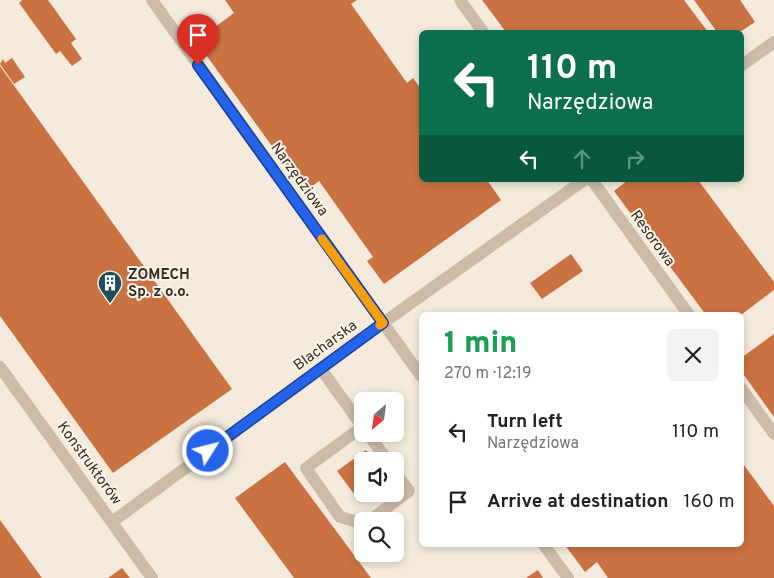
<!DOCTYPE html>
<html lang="en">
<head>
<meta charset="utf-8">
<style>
	body { margin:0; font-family:Overpass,sans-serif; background:#f2f2f2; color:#222; height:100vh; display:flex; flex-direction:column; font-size:19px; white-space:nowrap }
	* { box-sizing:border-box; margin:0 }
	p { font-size:16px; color:#767676 }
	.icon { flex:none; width:28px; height:28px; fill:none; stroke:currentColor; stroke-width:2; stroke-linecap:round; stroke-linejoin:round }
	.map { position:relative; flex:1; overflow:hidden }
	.sheet { position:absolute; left:419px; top:312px; width:325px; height:235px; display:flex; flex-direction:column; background:#fff; border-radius:8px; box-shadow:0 2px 8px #0003 }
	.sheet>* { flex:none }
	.hud { position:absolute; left:419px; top:30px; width:325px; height:152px; border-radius:8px; box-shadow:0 2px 8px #0003; background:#0b6e4f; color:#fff; overflow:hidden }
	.needle { width:32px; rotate:209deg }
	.buttons { position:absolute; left:354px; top:392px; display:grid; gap:10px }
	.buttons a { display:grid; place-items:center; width:50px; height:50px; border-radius:8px; background:#fff; box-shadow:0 2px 8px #0003; font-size:25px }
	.pin { position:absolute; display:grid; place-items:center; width:42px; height:42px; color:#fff; margin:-51px -21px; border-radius:50% 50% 50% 0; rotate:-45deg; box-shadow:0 0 5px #0007 }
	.pin .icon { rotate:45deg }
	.me { position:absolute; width:55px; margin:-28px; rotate:54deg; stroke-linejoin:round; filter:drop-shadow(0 0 4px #0008) }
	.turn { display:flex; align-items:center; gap:18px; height:105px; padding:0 25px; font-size:22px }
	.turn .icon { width:65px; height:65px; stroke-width:2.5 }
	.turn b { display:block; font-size:35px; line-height:42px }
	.lanes { display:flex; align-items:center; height:48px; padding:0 25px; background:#0003; justify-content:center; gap:25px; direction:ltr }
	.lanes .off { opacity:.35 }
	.round { display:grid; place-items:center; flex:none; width:52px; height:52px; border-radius:8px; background:#f2f2f2 }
	.head { display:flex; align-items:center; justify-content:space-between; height:85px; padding:0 25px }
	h1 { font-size:30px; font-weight:800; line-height:38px; color:#1e9e55 }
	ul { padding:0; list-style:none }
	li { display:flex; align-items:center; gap:15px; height:70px; padding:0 25px }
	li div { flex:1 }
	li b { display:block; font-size:19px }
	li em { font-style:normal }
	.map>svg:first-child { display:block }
</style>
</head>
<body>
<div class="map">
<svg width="774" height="578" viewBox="0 0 774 578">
	<rect width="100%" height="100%" fill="#f3eadb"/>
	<path fill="#ca7242" d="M22,0H48L76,39L71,43L82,59L72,66L60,51L56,54L19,3Z
		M225,0H357L351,4L407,83L413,78L421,89V180H487L501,200L384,284L367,261L373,257L319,181L305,192L196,41L234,13Z
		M482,0H684L708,32H506Z
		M694,0H740L755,22L740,32H717Z
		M12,58L25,77L14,84L0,64L3,59L5,63Z
		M0,66L232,389L113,473L0,316Z
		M628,180H698L774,282V290L741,315H706L614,191Z
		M571,254L583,271L542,299L530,283Z
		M774,334V417L741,371V358Z
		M373,393L379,401H362V410L358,403Z
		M366,450L374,461H362V494H371L360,502L337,471Z
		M741,461L774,506V578H608L597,562L585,572L565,545H741Z
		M285,462L371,578H294L235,498Z
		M0,520L42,578H0Z
		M122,568L130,578H108Z
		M538,570L543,578H526Z"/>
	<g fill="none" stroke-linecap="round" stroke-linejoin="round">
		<path stroke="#cbbba7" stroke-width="12" d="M152,0L421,376
			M460,0L483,32
			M741,66L774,42
			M592,180L689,315
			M0,367L152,578
			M321,369L362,426
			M741,388L774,434
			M362,427L306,468L340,517L362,523
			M368,434L388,461
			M369,521L409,491L395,472
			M112,522L383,323L584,180
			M544,545L568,578"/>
	</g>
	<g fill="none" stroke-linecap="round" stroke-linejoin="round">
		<defs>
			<path id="route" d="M198,65L383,323L208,451"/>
		</defs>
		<use href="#route" stroke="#184099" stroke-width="12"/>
		<use href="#route" stroke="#2563eb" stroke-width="9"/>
		<path stroke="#f59e0b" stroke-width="9" d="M322,239L383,323L380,325"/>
	</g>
	<defs>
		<symbol id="building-pin" viewBox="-11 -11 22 30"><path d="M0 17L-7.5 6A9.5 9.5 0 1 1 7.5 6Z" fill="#1c4f5a" stroke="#faf4e8"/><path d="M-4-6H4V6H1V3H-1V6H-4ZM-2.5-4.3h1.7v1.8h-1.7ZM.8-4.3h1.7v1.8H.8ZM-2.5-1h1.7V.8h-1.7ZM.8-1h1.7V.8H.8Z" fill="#fff"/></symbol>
	</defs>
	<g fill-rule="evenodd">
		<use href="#building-pin" x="96" y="269" width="28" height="38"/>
	</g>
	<g text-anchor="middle" stroke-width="4" stroke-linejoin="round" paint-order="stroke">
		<g font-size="15" fill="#372e28" stroke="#faf4e8">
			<text transform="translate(300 179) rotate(54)" y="5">Narzędziowa</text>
			<text transform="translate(653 238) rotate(54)" y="5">Resorowa</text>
			<text transform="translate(325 345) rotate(-36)" y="5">Blacharska</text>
			<text transform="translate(90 463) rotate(54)" y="5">Konstruktorów</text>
		</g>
		<g font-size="15" font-weight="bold" fill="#372e28" stroke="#faf4e8" text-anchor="start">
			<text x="128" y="279">ZOMECH<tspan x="128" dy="17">Sp. z o.o.</tspan></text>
		</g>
	</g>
</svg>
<div class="buttons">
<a><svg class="needle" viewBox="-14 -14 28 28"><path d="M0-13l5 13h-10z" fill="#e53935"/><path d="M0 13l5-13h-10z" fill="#767676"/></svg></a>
<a><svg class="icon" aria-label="sound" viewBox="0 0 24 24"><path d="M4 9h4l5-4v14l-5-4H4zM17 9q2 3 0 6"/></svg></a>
<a><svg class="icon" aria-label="search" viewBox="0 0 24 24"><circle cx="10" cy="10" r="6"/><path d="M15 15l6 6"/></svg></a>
</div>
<div class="pin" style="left:198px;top:65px;background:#d93025"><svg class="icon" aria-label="arrive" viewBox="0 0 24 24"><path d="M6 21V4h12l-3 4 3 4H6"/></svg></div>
<svg class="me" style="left:208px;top:451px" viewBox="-20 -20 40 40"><circle r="17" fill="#2563eb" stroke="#fff" stroke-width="3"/><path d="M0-11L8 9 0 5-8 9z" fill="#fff"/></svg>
<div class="hud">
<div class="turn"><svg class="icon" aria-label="left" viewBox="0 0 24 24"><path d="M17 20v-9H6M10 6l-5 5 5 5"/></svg><div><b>110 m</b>Narzędziowa</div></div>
<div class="lanes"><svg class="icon" aria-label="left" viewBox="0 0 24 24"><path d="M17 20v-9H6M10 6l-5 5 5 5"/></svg><svg class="icon off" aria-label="ahead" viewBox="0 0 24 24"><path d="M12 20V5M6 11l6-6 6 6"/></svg><svg class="icon off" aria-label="right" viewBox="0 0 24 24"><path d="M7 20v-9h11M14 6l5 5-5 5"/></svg></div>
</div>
<section class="sheet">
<div class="head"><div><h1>1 min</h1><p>270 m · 12:19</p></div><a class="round"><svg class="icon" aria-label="close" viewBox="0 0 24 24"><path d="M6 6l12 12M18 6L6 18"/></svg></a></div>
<ul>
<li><svg class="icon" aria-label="left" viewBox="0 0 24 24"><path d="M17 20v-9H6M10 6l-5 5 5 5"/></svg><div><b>Turn left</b><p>Narzędziowa</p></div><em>110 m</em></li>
<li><svg class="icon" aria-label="arrive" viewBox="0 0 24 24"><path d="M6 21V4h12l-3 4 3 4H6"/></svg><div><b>Arrive at destination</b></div><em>160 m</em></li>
</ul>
</section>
</div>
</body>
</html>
